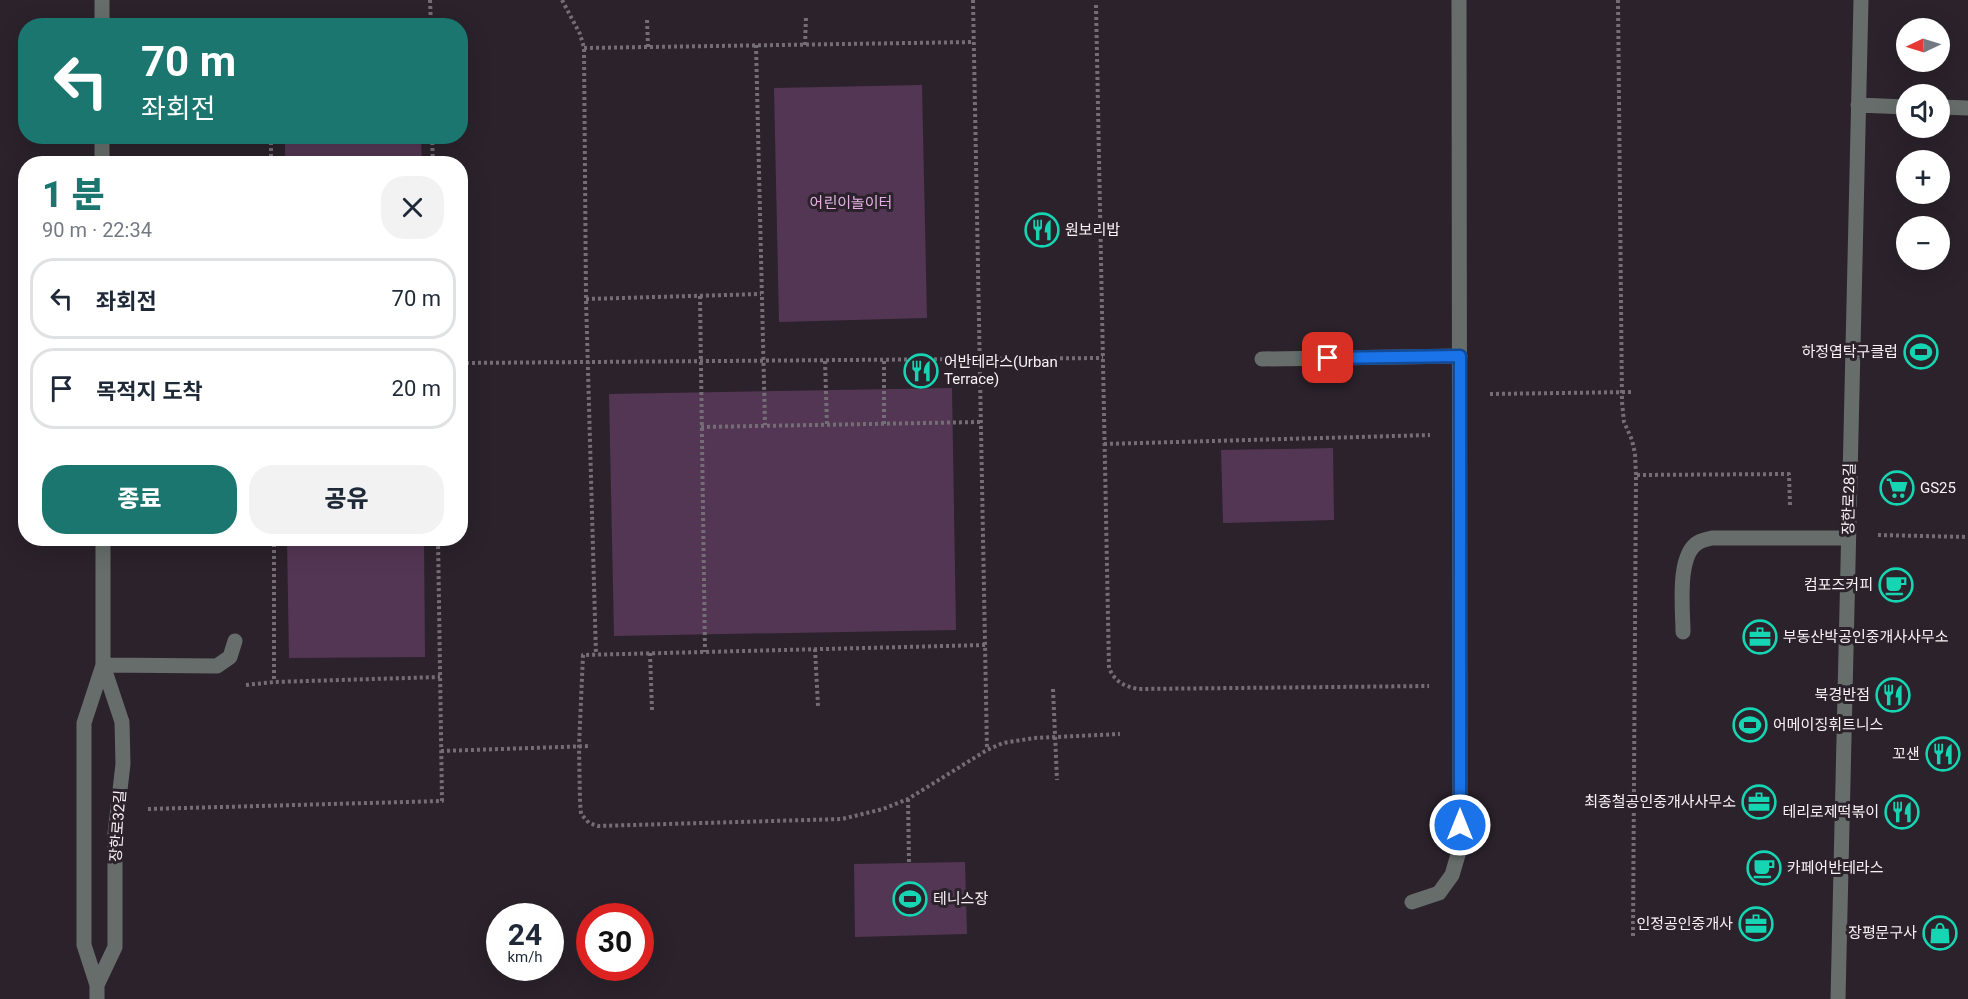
<!DOCTYPE html>
<html lang="ko">
<head>
<meta charset="utf-8">
<style>
	body { margin:0; font-family:Roboto,"Noto Sans KR",sans-serif; background:#f2f2f3; color:#1f2937; height:100vh; display:flex; flex-direction:column; font-size:22px; white-space:nowrap }
	* { box-sizing:border-box; margin:0 }
	p { font-size:20px; color:#747a83 }
	.icon { flex:none; width:33px; height:33px; fill:none; stroke:currentColor; stroke-width:2; stroke-linecap:round; stroke-linejoin:round }
	.map { position:relative; flex:1; overflow:hidden }
	.panel { position:absolute; left:18px; top:156px; width:450px; height:390px; display:flex; flex-direction:column; background:#fff; border-radius:24px; box-shadow:0 6px 24px #0002 }
	.panel>* { flex:none }
	.hud { position:absolute; left:18px; top:18px; width:450px; height:126px; border-radius:24px; box-shadow:0 6px 24px #0002; background:#1a766f; color:#fff; overflow:hidden }
	.needle { width:39px; rotate:266deg }
	.fabs { position:absolute; left:1896px; top:18px; display:grid; gap:12px }
	.fabs a { display:grid; place-items:center; width:54px; height:54px; border-radius:50%; background:#fff; box-shadow:0 6px 24px #0002; font-size:30px }
	.speed { position:absolute; left:486px; top:903px; display:flex; gap:12px; font-size:30px; font-weight:700; text-align:center }
	.speed>* { display:grid; place-content:center; width:78px; height:78px; border-radius:50%; background:#fff; box-shadow:0 6px 24px #0002; line-height:1 }
	.speed small { font-size:15px; font-weight:400 }
	.speed .limit { border:9px solid #d22; background:#fff; color:#111 }
	.pin { position:absolute; display:grid; place-items:center; width:51px; height:51px; color:#fff; margin:-26px; border-radius:12px; box-shadow:0 3px 9px #0006 }
	.me { position:absolute; width:66px; margin:-33px; rotate:0deg; stroke-linejoin:round; filter:drop-shadow(0 0 4px #0008) }
	.turn { display:flex; align-items:center; gap:21px; height:126px; padding:0 24px; font-size:27px }
	.turn .icon { width:78px; height:78px; stroke-width:2.5 }
	.turn b { display:block; font-size:42px; line-height:51px }
	.round { display:grid; place-items:center; flex:none; width:63px; height:63px; border-radius:24px; background:#f2f2f3 }
	.overview { display:flex; align-items:center; justify-content:space-between; height:102px; padding:0 24px }
	h1 { font-size:36px; font-weight:800; line-height:45px; color:#1a766f }
	.primary-button { display:flex; gap:12px; margin-top:auto; padding:12px 24px }
	.primary-button a { flex:1; height:69px; border-radius:24px; background:#1a766f; color:#fff; font-size:24px; font-weight:800; line-height:69px; text-align:center }
	.primary-button a+a { background:#f2f2f3; color:#1f2937 }
	ul { padding:0; list-style:none }
	li { display:flex; align-items:center; gap:18px; height:81px; margin:0 12px 9px; padding:0 12px; border:3px solid #e0e1e3; border-radius:24px }
	li div { flex:1 }
	li b { display:block; font-size:22px }
	li em { font-style:normal }
	.map>svg:first-child { display:block }
</style>
</head>
<body>
<div class="map">
<svg width="1968" height="999" viewBox="0 0 1968 999">
	<rect width="100%" height="100%" fill="#2b222b"/>
	<path fill="#533653" d="M922,85L927,318L779,322L774,88Z
		M285,137H421L422,163H285Z
		M952,388L956,630L614,636L609,394Z
		M1333,448L1334,520L1223,523L1221,450Z
		M287,539H424L425,657L289,658Z
		M965,862L967,934L855,937L854,864Z"/>
	<g fill="none" stroke-linecap="round" stroke-linejoin="round">
		<path stroke="#756d75" stroke-width="4" stroke-dasharray="3 3" stroke-linecap="butt" d="M430,0L431,26
			M562,0L580,34L584,48L586,299L596,655
			M973,0L987,750
			M1618,0L1622,402L1624,422L1632,440L1635,454L1636,475
			M1096,5L1109,668C1115,682 1124,686 1138,689L1429,686
			M647,20L648,47
			M756,45L765,425
			M805,45L806,17
			M584,48L974,42
			M271,136V164
			M432,136L433,164
			M700,296L705,652
			M586,299L761,294
			M825,361L827,425
			M460,363L1103,358
			M1490,394L1633,392
			M884,424V360
			M701,427L980,422
			M1104,444L1430,435
			M1878,535L1968,537
			M274,538V682
			M985,645L583,655L579,746L580,802L581,814L589,823L598,826L842,819L883,809L908,799L987,750L1003,743L1034,738L1120,734
			M815,649L818,706
			M650,653L652,710
			M246,685L274,682L440,677
			M1053,689L1057,780
			M441,751L591,746
			M908,799L909,863
			M148,809L442,801L438,538
			M1633,936L1636,475L1789,474L1790,505"/>
		<path stroke="#666d6b" stroke-width="15" d="M1262,359L1460,356
			M1683,632C1683,610 1676,554 1699,542C1703,540 1708,539 1712,538H1848"/>
		<path stroke="#666d6b" stroke-width="15" d="M102,0V26
			M1858,105L1906,107
			M1940,107L1968,108
			M102,136V164
			M103,665L217,666L230,657L235,641
			M1412,902L1439,893L1452,875L1460,848L1459,0
			M97,985L115,947V833L123,764L122,722L103,665
			M97,999V985L84,945V723L103,665V538
			M1838,999L1861,0"/>
	</g>
	<g fill="none" stroke-linecap="round" stroke-linejoin="round">
		<defs>
			<path id="route" d="M1328,358L1460,356V825"/>
		</defs>
		<use href="#route" stroke="#114b97" stroke-width="15"/>
		<use href="#route" stroke="#1a73e8" stroke-width="10"/>
	</g>
	<defs>
		<symbol id="restaurant-ring" viewBox="-11 -11 22 22"><circle r="9.5" fill="#2b222b" stroke="#15d5b3" stroke-width="1.5"/><path d="M-5-6h1v4h1v-4h1v4h1v-4h1v5L-1.5 .5V6h-2V.5L-5-1ZM5-6V6H3V1.5H1.5Q1.5-4 5-6Z" fill="#15d5b3"/></symbol>
		<symbol id="stadium-ring" viewBox="-11 -11 22 22"><circle r="9.5" fill="#2b222b" stroke="#15d5b3" stroke-width="1.5"/><path d="M0-5a6.5 5 0 1 0 0 10a6.5 5 0 1 0 0-10ZM-3.5-1.8h7v3.6h-7Z" fill="#15d5b3"/></symbol>
		<symbol id="supermarket-ring" viewBox="-11 -11 22 22"><circle r="9.5" fill="#2b222b" stroke="#15d5b3" stroke-width="1.5"/><path d="M-6-5.5h2.5l.6 2H6L4.5 2H-2.5L-4.4-4H-6ZM-1.5 3.2a1.3 1.3 0 1 0 .1 0ZM3 3.2a1.3 1.3 0 1 0 .1 0Z" fill="#15d5b3"/></symbol>
		<symbol id="cafe-ring" viewBox="-11 -11 22 22"><circle r="9.5" fill="#2b222b" stroke="#15d5b3" stroke-width="1.5"/><path d="M-5.5-4.5H6V0H3Q3 3.5 0 3.5H-2.5Q-5.5 3.5-5.5 0ZM3-3.2v2h1.7v-2ZM-6 4.5H4V6H-6Z" fill="#15d5b3"/></symbol>
		<symbol id="office-ring" viewBox="-11 -11 22 22"><circle r="9.5" fill="#2b222b" stroke="#15d5b3" stroke-width="1.5"/><path d="M-6-3h4V-5.5h4V-3h4V5H-6ZM-1-4.5V-3h2v-1.5ZM-6 0V1H6V0Z" fill="#15d5b3"/></symbol>
		<symbol id="shop-ring" viewBox="-11 -11 22 22"><circle r="9.5" fill="#2b222b" stroke="#15d5b3" stroke-width="1.5"/><path d="M-5-2.5h2.3a2.7 3.5 0 0 1 5.4 0H5L5.5 6h-11ZM-1.5-2.5h3a1.5 2.3 0 0 0-3 0Z" fill="#15d5b3"/></symbol>
	</defs>
	<g fill-rule="evenodd">
		<use href="#restaurant-ring" x="1023" y="211" width="38" height="38"/>
		<use href="#stadium-ring" x="1902" y="333" width="38" height="38"/>
		<use href="#restaurant-ring" x="902" y="352" width="38" height="38"/>
		<use href="#supermarket-ring" x="1878" y="469" width="38" height="38"/>
		<use href="#cafe-ring" x="1877" y="566" width="38" height="38"/>
		<use href="#office-ring" x="1741" y="618" width="38" height="38"/>
		<use href="#restaurant-ring" x="1874" y="676" width="38" height="38"/>
		<use href="#stadium-ring" x="1731" y="706" width="38" height="38"/>
		<use href="#restaurant-ring" x="1924" y="735" width="38" height="38"/>
		<use href="#office-ring" x="1740" y="783" width="38" height="38"/>
		<use href="#restaurant-ring" x="1883" y="793" width="38" height="38"/>
		<use href="#cafe-ring" x="1745" y="849" width="38" height="38"/>
		<use href="#stadium-ring" x="891" y="880" width="38" height="38"/>
		<use href="#office-ring" x="1737" y="905" width="38" height="38"/>
		<use href="#shop-ring" x="1921" y="914" width="38" height="38"/>
	</g>
	<g text-anchor="middle" stroke-width="6" stroke-linejoin="round" paint-order="stroke">
		<g font-size="15" fill="#e4b0e4" stroke="#2b222b">
			<text x="851" y="208">어린이놀이터</text>
		</g>
		<g font-size="15" fill="#f8f2f7" stroke="#2b222b" text-anchor="end">
			<text x="1065" y="235" text-anchor="start">원보리밥</text>
			<text x="1898" y="357">하정엽탁구클럽</text>
			<text x="944" y="367" text-anchor="start">어반테라스(Urban<tspan x="944" dy="17">Terrace)</tspan></text>
			<text x="1920" y="493" text-anchor="start">GS25</text>
			<text x="1873" y="590">컴포즈커피</text>
			<text x="1783" y="642" text-anchor="start">부동산박공인중개사사무소</text>
			<text x="1870" y="700">북경반점</text>
			<text x="1773" y="730" text-anchor="start">어메이징휘트니스</text>
			<text x="1920" y="759">꼬샌</text>
			<text x="1736" y="807">최종철공인중개사사무소</text>
			<text x="1879" y="817">테리로제떡볶이</text>
			<text x="1787" y="873" text-anchor="start">카페어반테라스</text>
			<text x="933" y="904" text-anchor="start">테니스장</text>
			<text x="1733" y="929">인정공인중개사</text>
			<text x="1917" y="938">장평문구사</text>
		</g>
		<g font-size="15" fill="#f8f2f7" stroke="#2b222b">
			<text transform="translate(1849 499) rotate(-89)" y="5">장한로28길</text>
			<text transform="translate(118 826) rotate(-86)" y="5">장한로32길</text>
		</g>
	</g>
</svg>
<div class="fabs">
<a><svg class="needle" viewBox="-14 -14 28 28"><path d="M0-13l5 13h-10z" fill="#e53935"/><path d="M0 13l5-13h-10z" fill="#747a83"/></svg></a>
<a><svg class="icon" aria-label="sound" viewBox="0 0 24 24"><path d="M4 9h4l5-4v14l-5-4H4zM17 9q2 3 0 6"/></svg></a>
<a>+</a>
<a>−</a>
</div>
<div class="speed"><div>24<small>km/h</small></div><div class="limit">30</div></div>
<div class="pin" style="left:1328px;top:358px;background:#d93025"><svg class="icon" aria-label="arrive" viewBox="0 0 24 24"><path d="M6 21V4h12l-3 4 3 4H6"/></svg></div>
<svg class="me" style="left:1460px;top:825px" viewBox="-20 -20 40 40"><circle r="17" fill="#1a73e8" stroke="#fff" stroke-width="3"/><path d="M0-11L8 9 0 5-8 9z" fill="#fff"/></svg>
<div class="hud">
<div class="turn"><svg class="icon" aria-label="left" viewBox="0 0 24 24"><path d="M17 20v-9H6M10 6l-5 5 5 5"/></svg><div><b>70 m</b>좌회전</div></div>
</div>
<section class="panel">
<div class="overview"><div><h1>1 분</h1><p>90 m · 22:34</p></div><a class="round"><svg class="icon" aria-label="close" viewBox="0 0 24 24"><path d="M6 6l12 12M18 6L6 18"/></svg></a></div>
<ul>
<li><svg class="icon" aria-label="left" viewBox="0 0 24 24"><path d="M17 20v-9H6M10 6l-5 5 5 5"/></svg><div><b>좌회전</b></div><em>70 m</em></li>
<li><svg class="icon" aria-label="arrive" viewBox="0 0 24 24"><path d="M6 21V4h12l-3 4 3 4H6"/></svg><div><b>목적지 도착</b></div><em>20 m</em></li>
</ul>
<div class="primary-button"><a>종료</a><a>공유</a></div>
</section>
</div>
</body>
</html>
